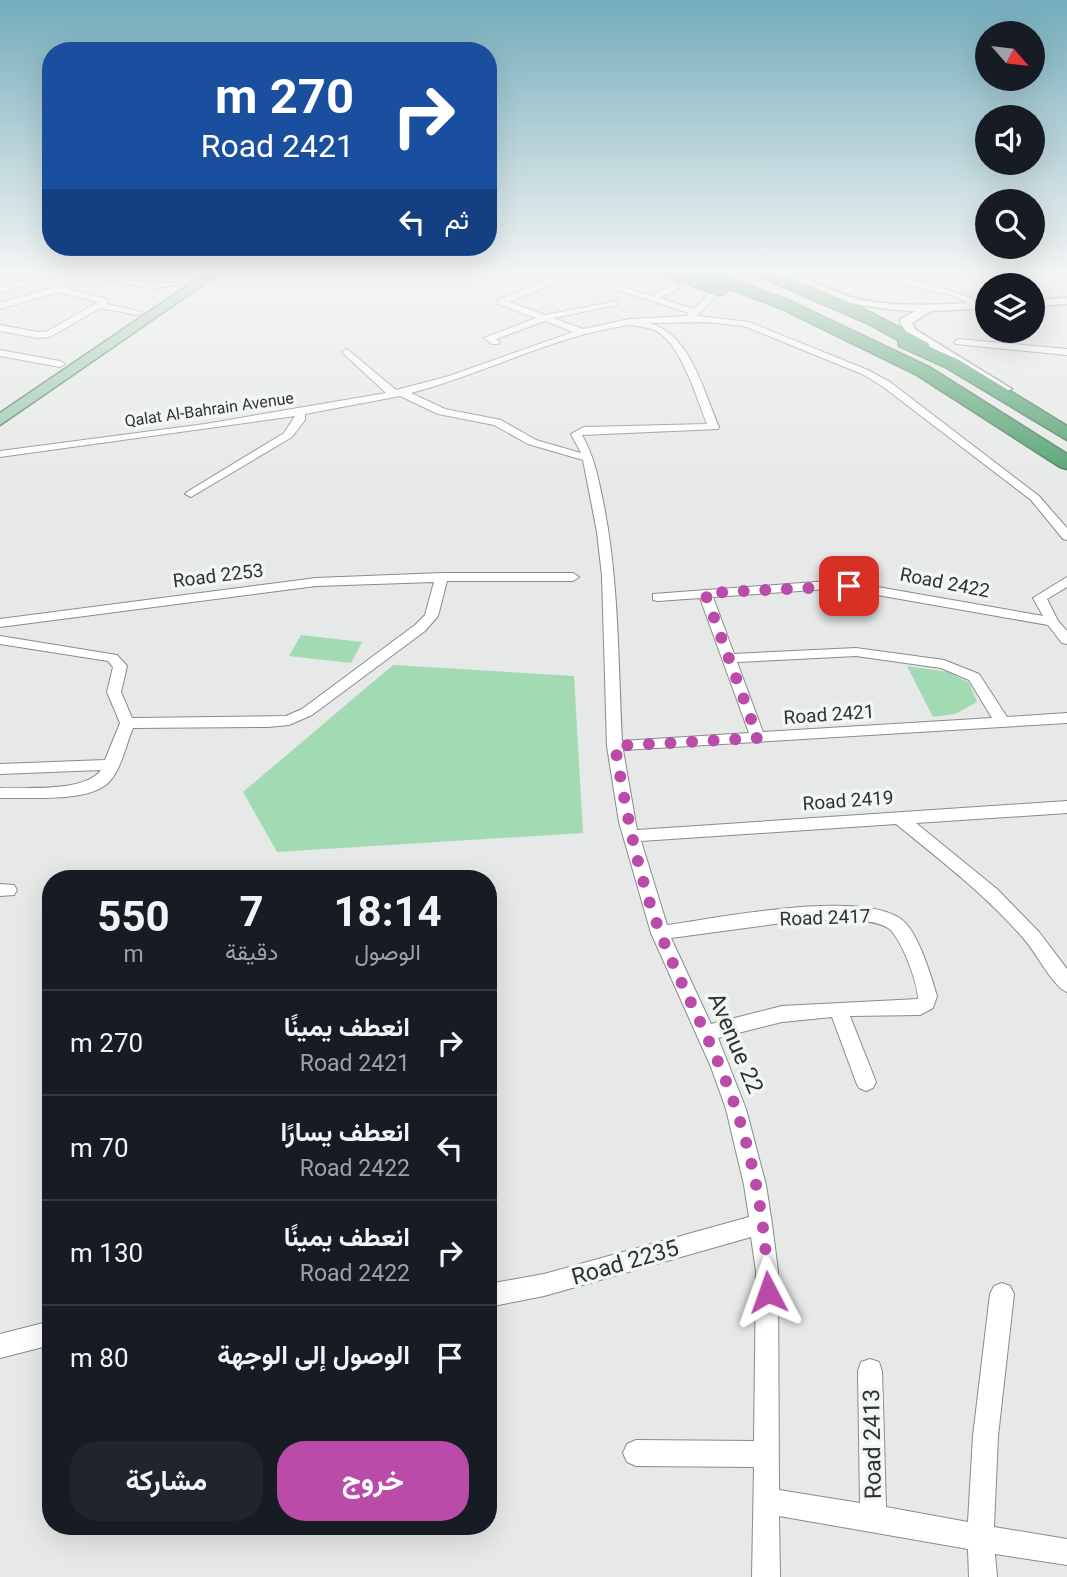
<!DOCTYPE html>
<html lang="ar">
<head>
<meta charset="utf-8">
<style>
	body { margin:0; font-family:Roboto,Vazirmatn,sans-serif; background:#20242c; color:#f1f3f6; direction:rtl; height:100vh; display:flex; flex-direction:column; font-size:26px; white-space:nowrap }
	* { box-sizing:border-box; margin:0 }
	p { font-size:23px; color:#9ea1a6 }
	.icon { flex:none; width:38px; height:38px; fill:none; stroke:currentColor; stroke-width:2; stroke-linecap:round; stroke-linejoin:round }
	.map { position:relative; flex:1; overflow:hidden; direction:ltr }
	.sheet { position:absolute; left:42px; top:870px; width:455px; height:665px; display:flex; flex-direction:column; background:#171b24; border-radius:28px; box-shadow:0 7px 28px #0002; direction:rtl }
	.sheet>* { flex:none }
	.hud { position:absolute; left:42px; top:42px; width:455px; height:214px; border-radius:28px; box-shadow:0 7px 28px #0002; direction:rtl; background:#1a4fa0; color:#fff; overflow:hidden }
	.needle { width:46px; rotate:118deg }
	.fabs { position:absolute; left:975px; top:21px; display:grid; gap:14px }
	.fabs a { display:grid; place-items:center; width:70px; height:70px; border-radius:50%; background:#171b24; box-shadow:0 7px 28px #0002; font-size:35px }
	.pin { position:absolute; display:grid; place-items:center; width:60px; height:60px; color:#fff; margin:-30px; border-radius:14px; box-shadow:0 4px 10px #0006 }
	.me { position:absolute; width:77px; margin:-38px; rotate:356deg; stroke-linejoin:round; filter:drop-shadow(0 0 5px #0008) }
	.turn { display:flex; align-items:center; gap:24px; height:147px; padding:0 28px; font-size:32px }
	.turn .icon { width:91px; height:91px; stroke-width:2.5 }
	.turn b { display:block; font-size:49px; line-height:60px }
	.then { display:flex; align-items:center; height:66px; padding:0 28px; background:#0003; gap:14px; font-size:26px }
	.eta { display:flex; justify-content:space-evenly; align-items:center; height:119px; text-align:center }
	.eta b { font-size:42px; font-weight:700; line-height:49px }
	.button { display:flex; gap:14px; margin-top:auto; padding:14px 28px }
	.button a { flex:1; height:80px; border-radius:28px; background:#ba4ba9; color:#fff; font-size:28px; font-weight:700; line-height:80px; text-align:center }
	.button a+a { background:#20242c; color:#f1f3f6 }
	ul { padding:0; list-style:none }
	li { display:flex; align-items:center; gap:21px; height:105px; padding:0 28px; border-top:2px solid #363941 }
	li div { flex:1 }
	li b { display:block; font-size:26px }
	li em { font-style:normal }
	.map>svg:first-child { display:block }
</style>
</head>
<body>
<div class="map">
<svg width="1067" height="1577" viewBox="0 0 1067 1577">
	<rect width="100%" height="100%" fill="#e6e9e7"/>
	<path fill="#a2dbb3" d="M301,635L362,642L351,663L289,656Z
		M393,665L574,676L583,833L277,852L243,792Z
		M907,666L949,672L969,683L977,702L955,714L933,717Z"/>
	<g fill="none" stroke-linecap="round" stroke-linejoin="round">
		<defs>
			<path id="minor" d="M50,273H62L0,293V287Z
				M80,273C105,272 129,283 154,283C163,283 173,280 181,284L152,289Z
				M188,273H198L194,276Z
				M449,273H458L452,277Z
				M565,273H577L651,296L673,285H679V289L659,298L694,309L708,294H714V298L697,316L749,322L868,370L890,382L1039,496L1067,528V540L1063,539L1031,500L882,386L862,374L744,326L705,322L649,323C690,333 704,392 719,427L718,429L582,435C594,456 598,477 603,501C619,579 618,661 622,741L749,733L700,598L658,601L653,600V594L829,581L849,582L1043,616L1033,598L1067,577V587L1047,599L1058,621L1067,631V644L1062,643L1048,625L849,590L829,589L713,597L734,654L856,648L944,660L979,674L1007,717L1067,713V723L623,750L637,830L1067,801V813L916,823L997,889L1039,932L1067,969V992C1054,988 1035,951 1024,939C986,895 940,860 896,824L641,841L667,925C718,918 859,889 901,919C918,931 931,976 937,996L933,1008L920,1015L850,1016L876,1082L873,1088L866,1091L859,1088L856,1082L832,1017L782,1022L718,1038L746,1109L766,1185L772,1224L778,1271L779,1490L860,1503L858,1371L861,1362L870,1359L879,1362L882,1371L886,1507L968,1522L973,1436L990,1294L994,1286L1002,1283L1010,1286L1014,1294L998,1436L994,1527L1067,1539V1565L995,1554L997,1577H969L968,1549L779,1516L780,1577H752L754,1467L636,1466L627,1462L623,1453L627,1444L636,1440L754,1441L756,1271L751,1237L544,1296L488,1307V1284L544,1274L749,1217L744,1185L726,1109L711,1067L651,933L619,822L607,746L602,576L597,532L583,460L528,444L494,425L438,414L400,396L305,414V420L292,437L191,497L185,494L187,492L284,433L295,416L0,457V451L205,424L386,393L344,354L342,352L347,349L396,390L449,376L573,332L545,321L496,339L500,342L498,344H492L484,338L536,318L498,304V300L561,274L564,275V279L509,302L545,315L617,301V305L553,318L583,329L629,319L687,316L689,313ZM630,325C641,327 653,327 662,335C683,351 697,399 707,424L584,427L571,434L581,453L536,440L501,420L445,409L411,393C485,374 554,335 630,325ZM856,656L941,668L969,680L992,718L763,732L737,662ZM850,919C862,921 877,921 888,928C901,937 918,983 918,999L782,1006L711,1024L671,938L782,923Z
				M848,273C880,272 959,286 983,306L979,309L952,295Z
				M65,284L69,287L67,289L108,299L107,304L142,312L138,315L100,308L50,337L38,338L0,331V325L38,332L48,331L98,302L58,292L0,309V303Z
				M959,339L1067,349V355L956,344L954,342Z
				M0,350L60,361L65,364L60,367L0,356Z
				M442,573H573L579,577L573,581H447L438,616L425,631L312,715L289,725L268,727L133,728C126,744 121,771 108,783C86,803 29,797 0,798V788C26,787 84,793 101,770L0,774V764L105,760L120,723L107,692L113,667L108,661L0,644V636L117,655L127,666L121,692L132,718L286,716L302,709L415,625L425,615L434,582L316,586L0,627V619L316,578Z
				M0,884L14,885L17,890L14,895L0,896Z
				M51,1321V1345L0,1358V1334Z"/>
			<path id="tertiary" d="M769,273C800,272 831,293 862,300C903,308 946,304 987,302V308L931,311L912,323L916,330L1012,389L1002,392L908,334L900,323L901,319L915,311C876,310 800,297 769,273Z
				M1067,298V304L1032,306V300Z"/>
			<path id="primary" d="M206,273H220L0,425V413Z"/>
			<path id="motorway" d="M662,273H683L723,286L696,273H716L792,302L929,367L1067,454V469L1060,467L917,375L780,308L726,287L728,290L725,293L720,295L664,276Z
				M757,273C801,273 887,321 928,343L930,347L959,360L1067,426V440L947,368L899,346L898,340L867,323L759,276Z"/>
		</defs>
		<use href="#minor" stroke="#888c89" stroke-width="2"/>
		<use href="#tertiary" stroke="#888c89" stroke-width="3"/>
		<use href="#primary" stroke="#427856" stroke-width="3"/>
		<use href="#motorway" stroke="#427856" stroke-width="3"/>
		<use href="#minor" fill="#fff" fill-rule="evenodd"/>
		<use href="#tertiary" fill="#fff" fill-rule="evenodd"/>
		<use href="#primary" fill="#93c5a6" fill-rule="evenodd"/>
		<use href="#motorway" fill="#4b9e6a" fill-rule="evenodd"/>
	</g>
	<linearGradient id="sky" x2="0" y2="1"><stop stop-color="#73acbb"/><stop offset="0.55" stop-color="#f4f5f4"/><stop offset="1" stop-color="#f4f5f4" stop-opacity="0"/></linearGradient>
	<rect width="1067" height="494" fill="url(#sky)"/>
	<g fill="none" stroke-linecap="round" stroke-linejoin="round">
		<path stroke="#ba4ba9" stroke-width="12" stroke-dasharray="0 21.6" d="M768,1292C766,1216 750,1138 721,1069C702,1023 678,979 660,932C637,872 626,810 615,746L758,738L705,593L849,586"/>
	</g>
	<g text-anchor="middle" stroke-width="7" stroke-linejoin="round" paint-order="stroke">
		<g font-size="16" fill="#303231" stroke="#f3f7f4">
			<text transform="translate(209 409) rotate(-8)" y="6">Qalat Al-Bahrain Avenue</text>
		</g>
		<g font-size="19" fill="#303231" stroke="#f3f7f4">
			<text transform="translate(218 575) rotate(-7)" y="7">Road 2253</text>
			<text transform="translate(945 582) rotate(11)" y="7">Road 2422</text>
			<text transform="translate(829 714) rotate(-4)" y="7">Road 2421</text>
			<text transform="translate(848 800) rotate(-4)" y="7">Road 2419</text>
			<text transform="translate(825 917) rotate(-2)" y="7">Road 2417</text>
		</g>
		<g font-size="23" fill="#303231" stroke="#f3f7f4">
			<text transform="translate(736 1043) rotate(67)" y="8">Avenue 22</text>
			<text transform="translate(625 1262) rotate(-16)" y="8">Road 2235</text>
			<text transform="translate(872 1444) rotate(-91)" y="8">Road 2413</text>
		</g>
	</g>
</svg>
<div class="fabs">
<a><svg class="needle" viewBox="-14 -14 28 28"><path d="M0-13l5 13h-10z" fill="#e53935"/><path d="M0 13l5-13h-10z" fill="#9ea1a6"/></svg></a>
<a><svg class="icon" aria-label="sound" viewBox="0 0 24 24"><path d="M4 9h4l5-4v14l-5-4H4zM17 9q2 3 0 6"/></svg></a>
<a><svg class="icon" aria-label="search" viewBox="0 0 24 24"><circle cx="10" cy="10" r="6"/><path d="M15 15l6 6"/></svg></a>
<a><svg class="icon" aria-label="layers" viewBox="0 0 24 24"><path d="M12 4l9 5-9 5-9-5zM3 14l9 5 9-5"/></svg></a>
</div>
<div class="pin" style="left:849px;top:586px;background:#d93025"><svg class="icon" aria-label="arrive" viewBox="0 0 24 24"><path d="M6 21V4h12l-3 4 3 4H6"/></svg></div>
<svg class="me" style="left:768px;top:1292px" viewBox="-20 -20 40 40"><path d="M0-17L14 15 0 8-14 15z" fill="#ba4ba9" stroke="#fff" stroke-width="4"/></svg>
<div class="hud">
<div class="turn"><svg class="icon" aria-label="right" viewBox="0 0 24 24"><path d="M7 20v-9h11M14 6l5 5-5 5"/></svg><div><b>270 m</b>Road 2421</div></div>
<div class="then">ثم<svg class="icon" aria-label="left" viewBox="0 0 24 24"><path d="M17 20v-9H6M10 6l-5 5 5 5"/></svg></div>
</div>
<section class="sheet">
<div class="eta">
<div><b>18:14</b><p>الوصول</p></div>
<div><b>7</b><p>دقيقة</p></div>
<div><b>550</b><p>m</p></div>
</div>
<ul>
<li><svg class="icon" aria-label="right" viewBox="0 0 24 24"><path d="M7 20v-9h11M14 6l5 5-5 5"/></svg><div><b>انعطف يمينًا</b><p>Road 2421</p></div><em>270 m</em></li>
<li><svg class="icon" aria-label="left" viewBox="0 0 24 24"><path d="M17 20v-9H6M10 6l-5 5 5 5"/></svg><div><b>انعطف يسارًا</b><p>Road 2422</p></div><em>70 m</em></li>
<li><svg class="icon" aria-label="right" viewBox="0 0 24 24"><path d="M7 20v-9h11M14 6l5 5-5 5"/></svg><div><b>انعطف يمينًا</b><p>Road 2422</p></div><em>130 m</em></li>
<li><svg class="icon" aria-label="arrive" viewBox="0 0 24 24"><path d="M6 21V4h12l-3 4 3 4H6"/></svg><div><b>الوصول إلى الوجهة</b></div><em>80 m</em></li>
</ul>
<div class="button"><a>خروج</a><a>مشاركة</a></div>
</section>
</div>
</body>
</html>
